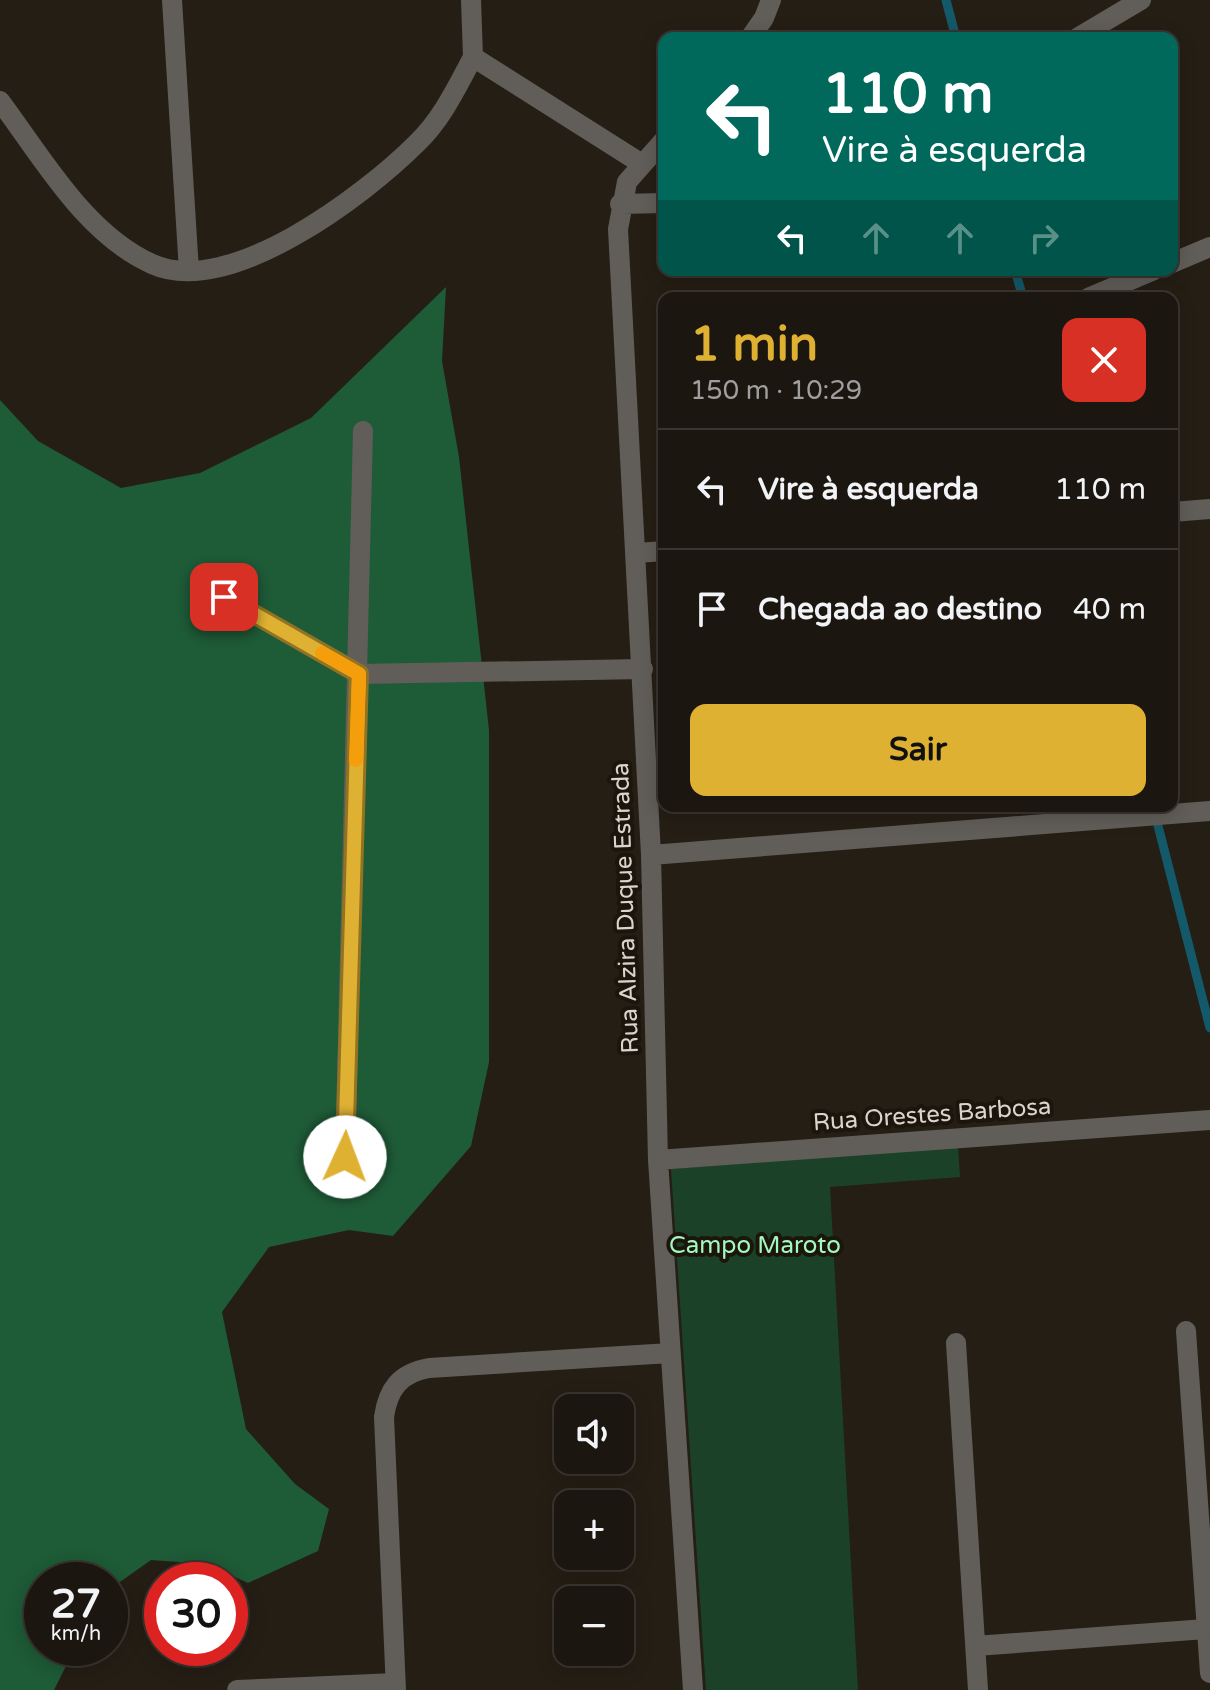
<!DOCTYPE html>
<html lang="pt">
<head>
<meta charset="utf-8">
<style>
	body { margin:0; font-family:"Varela Round",sans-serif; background:#251f19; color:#f1f3f6; height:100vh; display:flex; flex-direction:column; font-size:30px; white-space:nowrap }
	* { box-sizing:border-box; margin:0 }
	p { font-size:26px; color:#a09f9f }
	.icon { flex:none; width:44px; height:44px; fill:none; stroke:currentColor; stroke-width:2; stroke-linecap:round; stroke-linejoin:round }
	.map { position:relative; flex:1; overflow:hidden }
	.drawer { position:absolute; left:658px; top:292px; width:520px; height:520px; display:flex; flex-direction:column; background:#1c1610; border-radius:16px; box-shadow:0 4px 20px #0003,0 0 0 2px #3a3530 }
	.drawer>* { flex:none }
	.top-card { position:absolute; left:658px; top:32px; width:520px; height:244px; border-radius:16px; box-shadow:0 4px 20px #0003,0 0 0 2px #3a3530; background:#00695c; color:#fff; overflow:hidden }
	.buttons { position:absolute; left:554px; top:1394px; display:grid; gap:16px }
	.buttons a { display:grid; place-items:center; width:80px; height:80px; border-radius:16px; background:#1c1610; box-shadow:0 4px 20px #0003,0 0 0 2px #3a3530; font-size:40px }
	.speed { position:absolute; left:24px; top:1562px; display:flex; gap:16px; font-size:40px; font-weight:700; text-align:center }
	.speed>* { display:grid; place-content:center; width:104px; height:104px; border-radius:50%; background:#1c1610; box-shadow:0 4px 20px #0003,0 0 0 2px #3a3530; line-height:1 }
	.speed small { font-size:20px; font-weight:400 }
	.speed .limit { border:12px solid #d22; background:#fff; color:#111 }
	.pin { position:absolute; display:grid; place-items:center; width:68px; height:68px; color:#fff; margin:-34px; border-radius:16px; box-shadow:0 4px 12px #0006 }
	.me { position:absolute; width:88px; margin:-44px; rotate:2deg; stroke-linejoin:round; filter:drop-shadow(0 0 6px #0008) }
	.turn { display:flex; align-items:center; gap:28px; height:168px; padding:0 32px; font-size:36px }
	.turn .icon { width:104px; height:104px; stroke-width:2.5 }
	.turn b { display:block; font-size:56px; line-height:68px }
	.lanes { display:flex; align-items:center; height:76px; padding:0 32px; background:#0003; justify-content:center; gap:40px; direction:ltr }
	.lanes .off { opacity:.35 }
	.round { display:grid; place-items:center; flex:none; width:84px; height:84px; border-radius:16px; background:#251f19 }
	.summary { display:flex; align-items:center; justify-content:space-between; height:136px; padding:0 32px }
	h1 { font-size:48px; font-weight:700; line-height:60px; color:#dfb133 }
	.action { display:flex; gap:16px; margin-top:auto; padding:16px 32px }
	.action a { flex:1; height:92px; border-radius:16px; background:#dfb133; color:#111; font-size:32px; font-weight:700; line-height:92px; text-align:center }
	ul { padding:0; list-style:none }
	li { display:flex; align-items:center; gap:24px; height:120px; padding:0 32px; border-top:2px solid #3a3530 }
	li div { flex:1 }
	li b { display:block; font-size:30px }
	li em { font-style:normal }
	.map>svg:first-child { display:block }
</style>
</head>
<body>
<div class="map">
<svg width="1210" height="1690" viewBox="0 0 1210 1690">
	<rect width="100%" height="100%" fill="#251e15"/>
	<path fill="#1b4229" d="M958,1146L960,1177L830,1187L858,1690H706L671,1169Z"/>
	<path fill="#1e5b37" d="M446,287L442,361L459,457L489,730V1062L471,1146L393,1236L349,1230L269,1247L222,1312L246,1429L295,1484L329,1509L318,1551L248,1583L207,1564L151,1560L110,1589V1580H42V1648H75L54,1690H0V400L38,441L121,488L200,473L311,418Z"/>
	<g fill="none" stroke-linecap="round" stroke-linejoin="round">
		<path stroke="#145969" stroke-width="9" d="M946,0L956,38
			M1015,270L1023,298
			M1155,814L1210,1028"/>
		<path stroke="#615e59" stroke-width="20" d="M172,0L189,271
			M471,0L473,57
			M750,38L764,18L771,0
			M1077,38L1141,0
			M473,57L642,164
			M0,101C42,157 85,234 152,264C229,299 365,195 417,143C442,119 457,87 473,57
			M664,140L627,182L618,229L651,855L658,1160L693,1690
			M620,204L664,203
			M1172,263L1210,247
			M1088,298L1154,270
			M1172,512L1210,509
			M637,553L664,551
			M224,597L359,674L643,669
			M651,855L1210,811
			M345,1157L363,431
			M658,1160L1210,1120
			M1186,1331L1210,1673
			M956,1343L978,1690
			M976,1646L1206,1629
			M237,1690L395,1683
			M396,1690L384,1417C388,1389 400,1373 429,1368L670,1353"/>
	</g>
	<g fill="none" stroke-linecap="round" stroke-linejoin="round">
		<defs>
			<path id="route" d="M224,597L359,674L345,1157"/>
		</defs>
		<use href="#route" stroke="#917321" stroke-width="20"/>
		<use href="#route" stroke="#dfb133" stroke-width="14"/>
		<path stroke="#f59e0b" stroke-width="14" d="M322,653L359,674L356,760"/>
	</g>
	<g text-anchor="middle" stroke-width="8" stroke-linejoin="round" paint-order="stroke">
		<g font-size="24" fill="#d9d4ce" stroke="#1b150c">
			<text transform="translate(625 908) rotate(-92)" y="8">Rua Alzira Duque Estrada</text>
			<text transform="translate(932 1114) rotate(-4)" y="8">Rua Orestes Barbosa</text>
		</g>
		<g font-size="24" fill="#a2f9be" stroke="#1b150c">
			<text x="755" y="1253">Campo Maroto</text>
		</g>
	</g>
</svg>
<div class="buttons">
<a><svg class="icon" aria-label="sound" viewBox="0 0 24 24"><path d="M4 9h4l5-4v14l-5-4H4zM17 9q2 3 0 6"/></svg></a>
<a>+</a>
<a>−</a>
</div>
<div class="speed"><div>27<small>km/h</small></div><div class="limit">30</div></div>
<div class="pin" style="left:224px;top:597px;background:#d93025"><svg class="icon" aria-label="arrive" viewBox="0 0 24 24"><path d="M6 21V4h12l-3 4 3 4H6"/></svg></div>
<svg class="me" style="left:345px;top:1157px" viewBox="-20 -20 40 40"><circle r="19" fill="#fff"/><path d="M0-13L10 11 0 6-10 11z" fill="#dfb133"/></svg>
<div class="top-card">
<div class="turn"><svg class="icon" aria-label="left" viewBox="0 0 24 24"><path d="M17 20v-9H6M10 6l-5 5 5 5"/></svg><div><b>110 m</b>Vire à esquerda</div></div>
<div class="lanes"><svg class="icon" aria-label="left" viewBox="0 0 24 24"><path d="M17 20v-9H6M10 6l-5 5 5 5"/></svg><svg class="icon off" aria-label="ahead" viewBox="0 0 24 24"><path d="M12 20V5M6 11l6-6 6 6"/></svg><svg class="icon off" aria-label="ahead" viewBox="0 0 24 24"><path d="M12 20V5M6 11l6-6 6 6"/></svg><svg class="icon off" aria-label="right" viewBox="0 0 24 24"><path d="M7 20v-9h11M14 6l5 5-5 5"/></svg></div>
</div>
<section class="drawer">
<div class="summary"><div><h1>1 min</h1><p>150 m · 10:29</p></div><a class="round" style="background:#d93025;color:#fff"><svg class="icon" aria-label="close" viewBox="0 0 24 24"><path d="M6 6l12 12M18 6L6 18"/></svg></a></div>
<ul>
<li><svg class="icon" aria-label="left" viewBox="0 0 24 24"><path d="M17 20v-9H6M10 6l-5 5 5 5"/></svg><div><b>Vire à esquerda</b></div><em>110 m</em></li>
<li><svg class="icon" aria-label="arrive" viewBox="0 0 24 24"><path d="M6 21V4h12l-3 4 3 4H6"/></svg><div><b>Chegada ao destino</b></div><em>40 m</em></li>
</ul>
<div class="action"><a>Sair</a></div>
</section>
</div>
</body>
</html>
